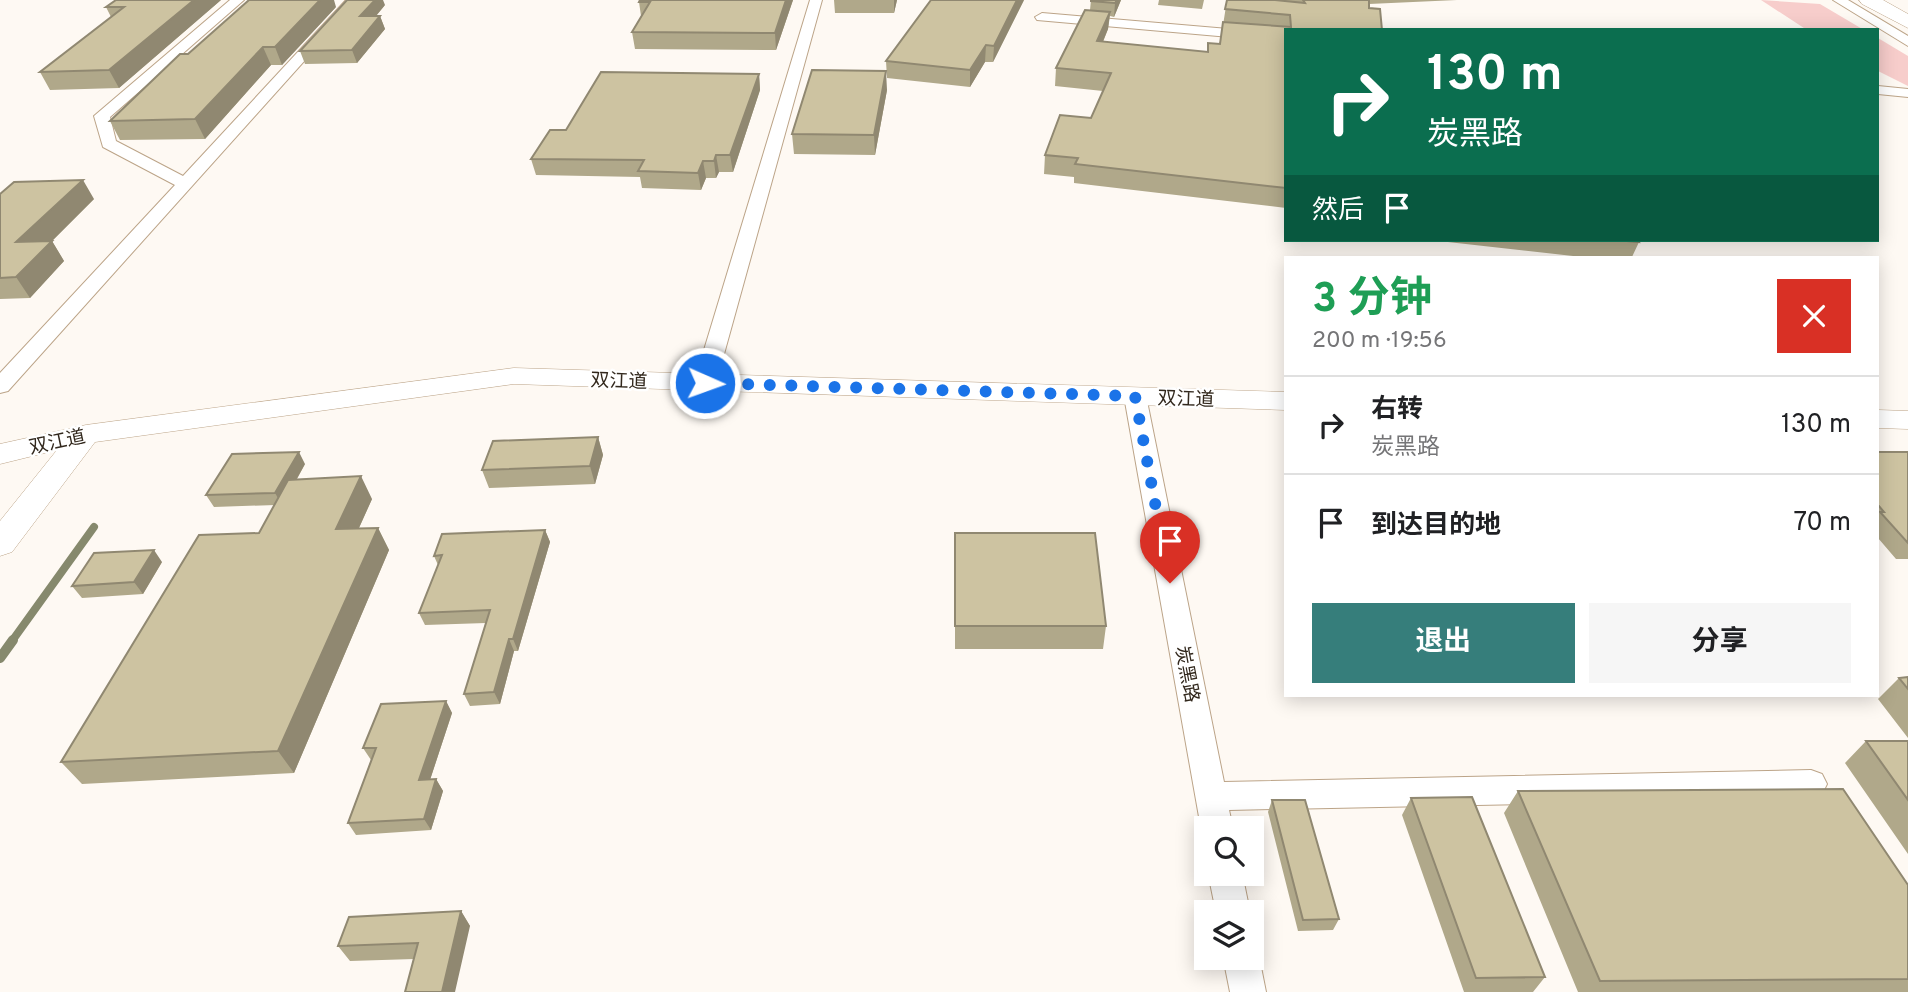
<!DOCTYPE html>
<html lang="zh">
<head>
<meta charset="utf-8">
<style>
	body { margin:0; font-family:Overpass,"Noto Sans SC",sans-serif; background:#f6f6f6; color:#202124; height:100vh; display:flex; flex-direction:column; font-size:26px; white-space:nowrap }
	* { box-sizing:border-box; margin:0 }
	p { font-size:23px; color:#757577 }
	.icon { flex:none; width:38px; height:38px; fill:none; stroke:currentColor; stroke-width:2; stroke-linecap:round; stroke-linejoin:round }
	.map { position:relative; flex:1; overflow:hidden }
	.side { position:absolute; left:1284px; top:256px; width:595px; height:441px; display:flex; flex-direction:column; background:#fff; border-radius:0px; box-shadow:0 4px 18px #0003 }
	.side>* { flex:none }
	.banner { position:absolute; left:1284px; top:28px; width:595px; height:214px; border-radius:0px; box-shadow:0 4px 18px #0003; background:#0b6e4f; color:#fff; overflow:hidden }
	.fabs { position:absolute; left:1194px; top:816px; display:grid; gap:14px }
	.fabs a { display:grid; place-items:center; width:70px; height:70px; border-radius:0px; background:#fff; box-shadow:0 4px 18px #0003; font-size:35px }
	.pin { position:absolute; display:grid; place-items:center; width:60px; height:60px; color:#fff; margin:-72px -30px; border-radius:50% 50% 50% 0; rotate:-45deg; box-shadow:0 0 7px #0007 }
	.pin .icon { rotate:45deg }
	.me { position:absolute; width:77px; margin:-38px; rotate:92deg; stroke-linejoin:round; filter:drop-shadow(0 0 5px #0008) }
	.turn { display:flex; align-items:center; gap:24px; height:147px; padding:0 28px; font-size:32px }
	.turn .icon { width:91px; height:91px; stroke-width:2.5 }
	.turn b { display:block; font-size:49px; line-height:60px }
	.then { display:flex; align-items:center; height:66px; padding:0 28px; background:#0003; gap:14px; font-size:26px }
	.round { display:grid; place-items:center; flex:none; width:74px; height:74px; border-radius:0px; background:#f6f6f6 }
	.headline { display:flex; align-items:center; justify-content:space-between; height:119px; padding:0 28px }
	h1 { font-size:42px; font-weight:700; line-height:52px; color:#1e9e55 }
	.action { display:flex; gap:14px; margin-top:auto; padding:14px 28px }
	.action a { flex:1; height:80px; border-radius:0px; background:#367e7b; color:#fff; font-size:28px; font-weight:700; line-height:80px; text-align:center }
	.action a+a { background:#f6f6f6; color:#202124 }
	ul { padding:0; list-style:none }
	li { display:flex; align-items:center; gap:21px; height:98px; padding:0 28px; border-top:2px solid #e0e0e0 }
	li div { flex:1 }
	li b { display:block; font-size:26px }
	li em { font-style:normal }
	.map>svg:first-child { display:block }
</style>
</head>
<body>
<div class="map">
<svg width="1908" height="992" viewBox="0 0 1908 992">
	<rect width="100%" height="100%" fill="#fef9f3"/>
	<path fill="#f7cdcb" d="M1761,0L1820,4L1864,30H1807Z
		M1878,38L1908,56V86L1878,71Z"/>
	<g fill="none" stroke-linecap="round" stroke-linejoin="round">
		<path stroke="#86896d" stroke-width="8" d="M12,641L94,527"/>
		<path stroke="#86896d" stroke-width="10" d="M0,658L13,640"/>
		<defs>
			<path id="minor" d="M230,0H244L110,117L116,141L183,176L346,0H359L8,391L0,393V373L175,185L103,147L94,116Z
				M810,0H822L716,383L713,388H697L694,383Z
				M1833,0H1848L1908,36V46Z
				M1042,13L1286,34V42L1037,20L1035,17Z
				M1878,86L1908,89V97L1878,94Z
				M1135,389L1143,391L1146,396L1224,782L1811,770L1822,774L1827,784L1822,794L1811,798L1229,810L1233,828H1206V838L1201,828L1124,396L1127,391Z
				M1208,873H1242L1250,912H1216Z
				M1251,944L1259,957L1266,992H1230L1223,957H1251Z"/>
			<path id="major" d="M514,368L1286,392V410L514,384L95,442L12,552L0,556V521L57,450L0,464V444L86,425Z
				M1878,410L1908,411V429L1878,428Z"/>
			<path id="highway" d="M1859,0H1883L1908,14V28L1862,4Z"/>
		</defs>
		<use href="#minor" stroke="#bca488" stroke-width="2"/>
		<use href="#major" stroke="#bca488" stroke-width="1"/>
		<use href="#highway" stroke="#bca488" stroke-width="1"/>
		<use href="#minor" fill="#fff" fill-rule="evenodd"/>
		<use href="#major" fill="#fff" fill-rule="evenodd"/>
		<use href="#highway" fill="#fff" fill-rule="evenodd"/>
	</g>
	<path fill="#b0a88a" d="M221,0L119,88L50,90L40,72L111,17L106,7Z
		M640,0H793L776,50L635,49L632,32L641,16L639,2Z
		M834,0H897L894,13H835Z
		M1024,0L993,62H985L970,87L887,78L886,61Z
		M1091,0H1121L1114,17L1110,16L1108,29L1103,42L1207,52L1208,43L1220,44L1227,0H1457L1369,4L1286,30V208L1074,183V177L1044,174L1045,155L1091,118L1103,91L1055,86L1056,68L1090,10Z
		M1156,0H1204L1202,9L1158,5L1159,0Z
		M385,5L376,16H380L385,29L357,63L305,64L300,51Z
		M336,7L282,65H271L205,139L120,140L110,121L188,54Z
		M759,74L760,90L733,172H719L716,178H706L701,190L642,188L640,177L536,175L531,159L566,130Z
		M887,90L875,155L794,154L792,134Z
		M0,194L94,199L52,241L64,261L30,298L0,299Z
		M1430,240H1638L1639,242L1632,257H1582Z
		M598,437L603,455L595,484L489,488L482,470Z
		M1878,452H1908V559H1896L1878,538Z
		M305,464L297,479L372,499L359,528H378L389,550L294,773L82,784L61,762L259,533L275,505L214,507L206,495Z
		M545,530L550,542L518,651H514L500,704L470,706L464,694L486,623L425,625L419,613L438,565L434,556Z
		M955,533L1106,626L1103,649H955Z
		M162,562L143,594L82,598L72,586Z
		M1908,677V738L1878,699L1899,678Z
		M446,701L452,713L430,780L436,779L443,791L431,830L356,835L348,823L371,760L363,748Z
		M1866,741H1908V854L1845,763Z
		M1518,791L1908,885V992H1578L1504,813Z
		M1411,798L1545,977L1533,992H1464L1402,815Z
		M1272,800L1339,919L1333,930L1298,931L1268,812Z
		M461,911L470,926L414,959L350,961L338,946Z"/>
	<path fill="#908871" d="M194,0H221L119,88L109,70Z
		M320,0H334L336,7L282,65L275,47Z
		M375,0H383L385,5L365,29L360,16Z
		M786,0H793L776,50L775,33Z
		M894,0H897L894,13Z
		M1017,0H1024L993,62L994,46Z
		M1117,0H1121L1114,17L1115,3Z
		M1110,12L1108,29L1096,58L1097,41Z
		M380,16L385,29L357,63L352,50Z
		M986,45L985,62L970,87V70Z
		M263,47L271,65L205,139L195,119Z
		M886,71L887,90L875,155L874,135Z
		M759,74L760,90L733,172L730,155Z
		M716,155L719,172L716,178L714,161Z
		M703,161L706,178L701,190L698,173Z
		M83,180L94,199L52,241L64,261L30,298L16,277V242Z
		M598,437L603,455L595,484L590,466Z
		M299,452L305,464L282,505L275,493Z
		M361,476L372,499L348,552L336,529Z
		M378,528L389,550L294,773L278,751Z
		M545,530L550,542L518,651L513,639Z
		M154,550L162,562L143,594L134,582Z
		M509,639L514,651L500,704L494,692Z
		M446,701L452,713L426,792L419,780Z
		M436,779L443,791L431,830L424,819Z
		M461,911L470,926L455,992H442Z"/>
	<path fill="#cdc3a1" stroke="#908871" stroke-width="2" d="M116,0H194L109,70L40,72L124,7H106Z
		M249,0H320L275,47H263L195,119L110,121L180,54H188Z
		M347,0H375L360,16H380L352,50L300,51Z
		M640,0H786L775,33L632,32L650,2H639Z
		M931,0H1017L994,46L986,45L970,70L886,61Z
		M1091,0H1117L1115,3L1091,1Z
		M1227,0H1275L1305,3L1303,0H1369V8L1380,9L1382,30H1286V188L1075,164L1078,158L1045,155L1060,115L1091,118L1111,73L1056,68L1085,10L1110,12L1097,41L1208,52V43L1220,44L1223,22L1291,27L1290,15L1225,9Z
		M812,70L886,71L874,135L792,134Z
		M601,72L759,74L730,155H716L714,161H703L698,173L638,171L644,160L531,159L550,130H566Z
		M83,180L16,242L52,241L16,277L0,278V194L14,182Z
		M1616,240H1638L1639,242Z
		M598,437L590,466L482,470L493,441Z
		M299,452L275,493L206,495L232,454Z
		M1878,452H1908V543L1880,512H1884L1878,505Z
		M361,476L336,529L378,528L278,751L61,762L199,535L259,533L288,480Z
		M545,530L513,639H509L494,692L464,694L490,610L419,613L442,555L434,556L442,534Z
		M955,533H1095L1106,626H955Z
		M154,550L134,582L72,586L94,553Z
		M1908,677V689L1899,678Z
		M446,701L419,780L436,779L424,819L348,823L376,748H363L381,704Z
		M1866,741H1908V800Z
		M1843,789L1908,885V979L1600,981L1518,791Z
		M1472,797L1545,977L1476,978L1411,798Z
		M1272,800H1305L1339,919L1303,920Z
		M461,911L442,992H405L418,943L338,946L349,917Z"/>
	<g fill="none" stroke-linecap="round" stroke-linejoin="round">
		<path stroke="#1a73e8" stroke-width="12" stroke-dasharray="0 21.6" d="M705,383L1135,396L1170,583"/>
	</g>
	<g text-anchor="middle" stroke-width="5" stroke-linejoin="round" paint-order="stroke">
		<g font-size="19" fill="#32281d" stroke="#fff">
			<text transform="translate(619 380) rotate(2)" y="7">双江道</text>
			<text transform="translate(1186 398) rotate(2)" y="7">双江道</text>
			<text transform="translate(57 441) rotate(-12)" y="7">双江道</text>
			<text transform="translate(1188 674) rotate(79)" y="7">炭黑路</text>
		</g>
	</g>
</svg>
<div class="fabs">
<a><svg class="icon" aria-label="search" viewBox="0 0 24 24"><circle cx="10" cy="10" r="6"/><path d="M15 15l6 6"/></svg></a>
<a><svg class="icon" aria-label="layers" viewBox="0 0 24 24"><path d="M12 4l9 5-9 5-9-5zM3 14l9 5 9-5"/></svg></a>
</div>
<div class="pin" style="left:1170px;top:583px;background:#d93025"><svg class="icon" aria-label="arrive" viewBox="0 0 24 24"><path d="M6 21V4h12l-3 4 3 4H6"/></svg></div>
<svg class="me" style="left:705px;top:383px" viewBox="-20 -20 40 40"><circle r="17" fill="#1a73e8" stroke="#fff" stroke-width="3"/><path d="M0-11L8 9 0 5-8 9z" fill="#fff"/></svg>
<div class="banner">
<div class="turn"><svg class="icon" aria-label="right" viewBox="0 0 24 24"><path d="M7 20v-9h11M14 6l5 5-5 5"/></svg><div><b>130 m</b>炭黑路</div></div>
<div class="then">然后<svg class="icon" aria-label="arrive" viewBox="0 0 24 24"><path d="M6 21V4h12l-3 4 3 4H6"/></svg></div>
</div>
<section class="side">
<div class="headline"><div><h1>3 分钟</h1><p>200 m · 19:56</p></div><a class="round" style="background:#d93025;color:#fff"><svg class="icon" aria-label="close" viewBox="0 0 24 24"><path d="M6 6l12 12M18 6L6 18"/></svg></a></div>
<ul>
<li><svg class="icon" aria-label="right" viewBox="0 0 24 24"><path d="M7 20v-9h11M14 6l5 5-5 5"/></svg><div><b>右转</b><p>炭黑路</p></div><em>130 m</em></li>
<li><svg class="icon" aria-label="arrive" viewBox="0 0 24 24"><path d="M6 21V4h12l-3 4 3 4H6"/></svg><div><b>到达目的地</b></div><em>70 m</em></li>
</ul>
<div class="action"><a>退出</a><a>分享</a></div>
</section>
</div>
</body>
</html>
